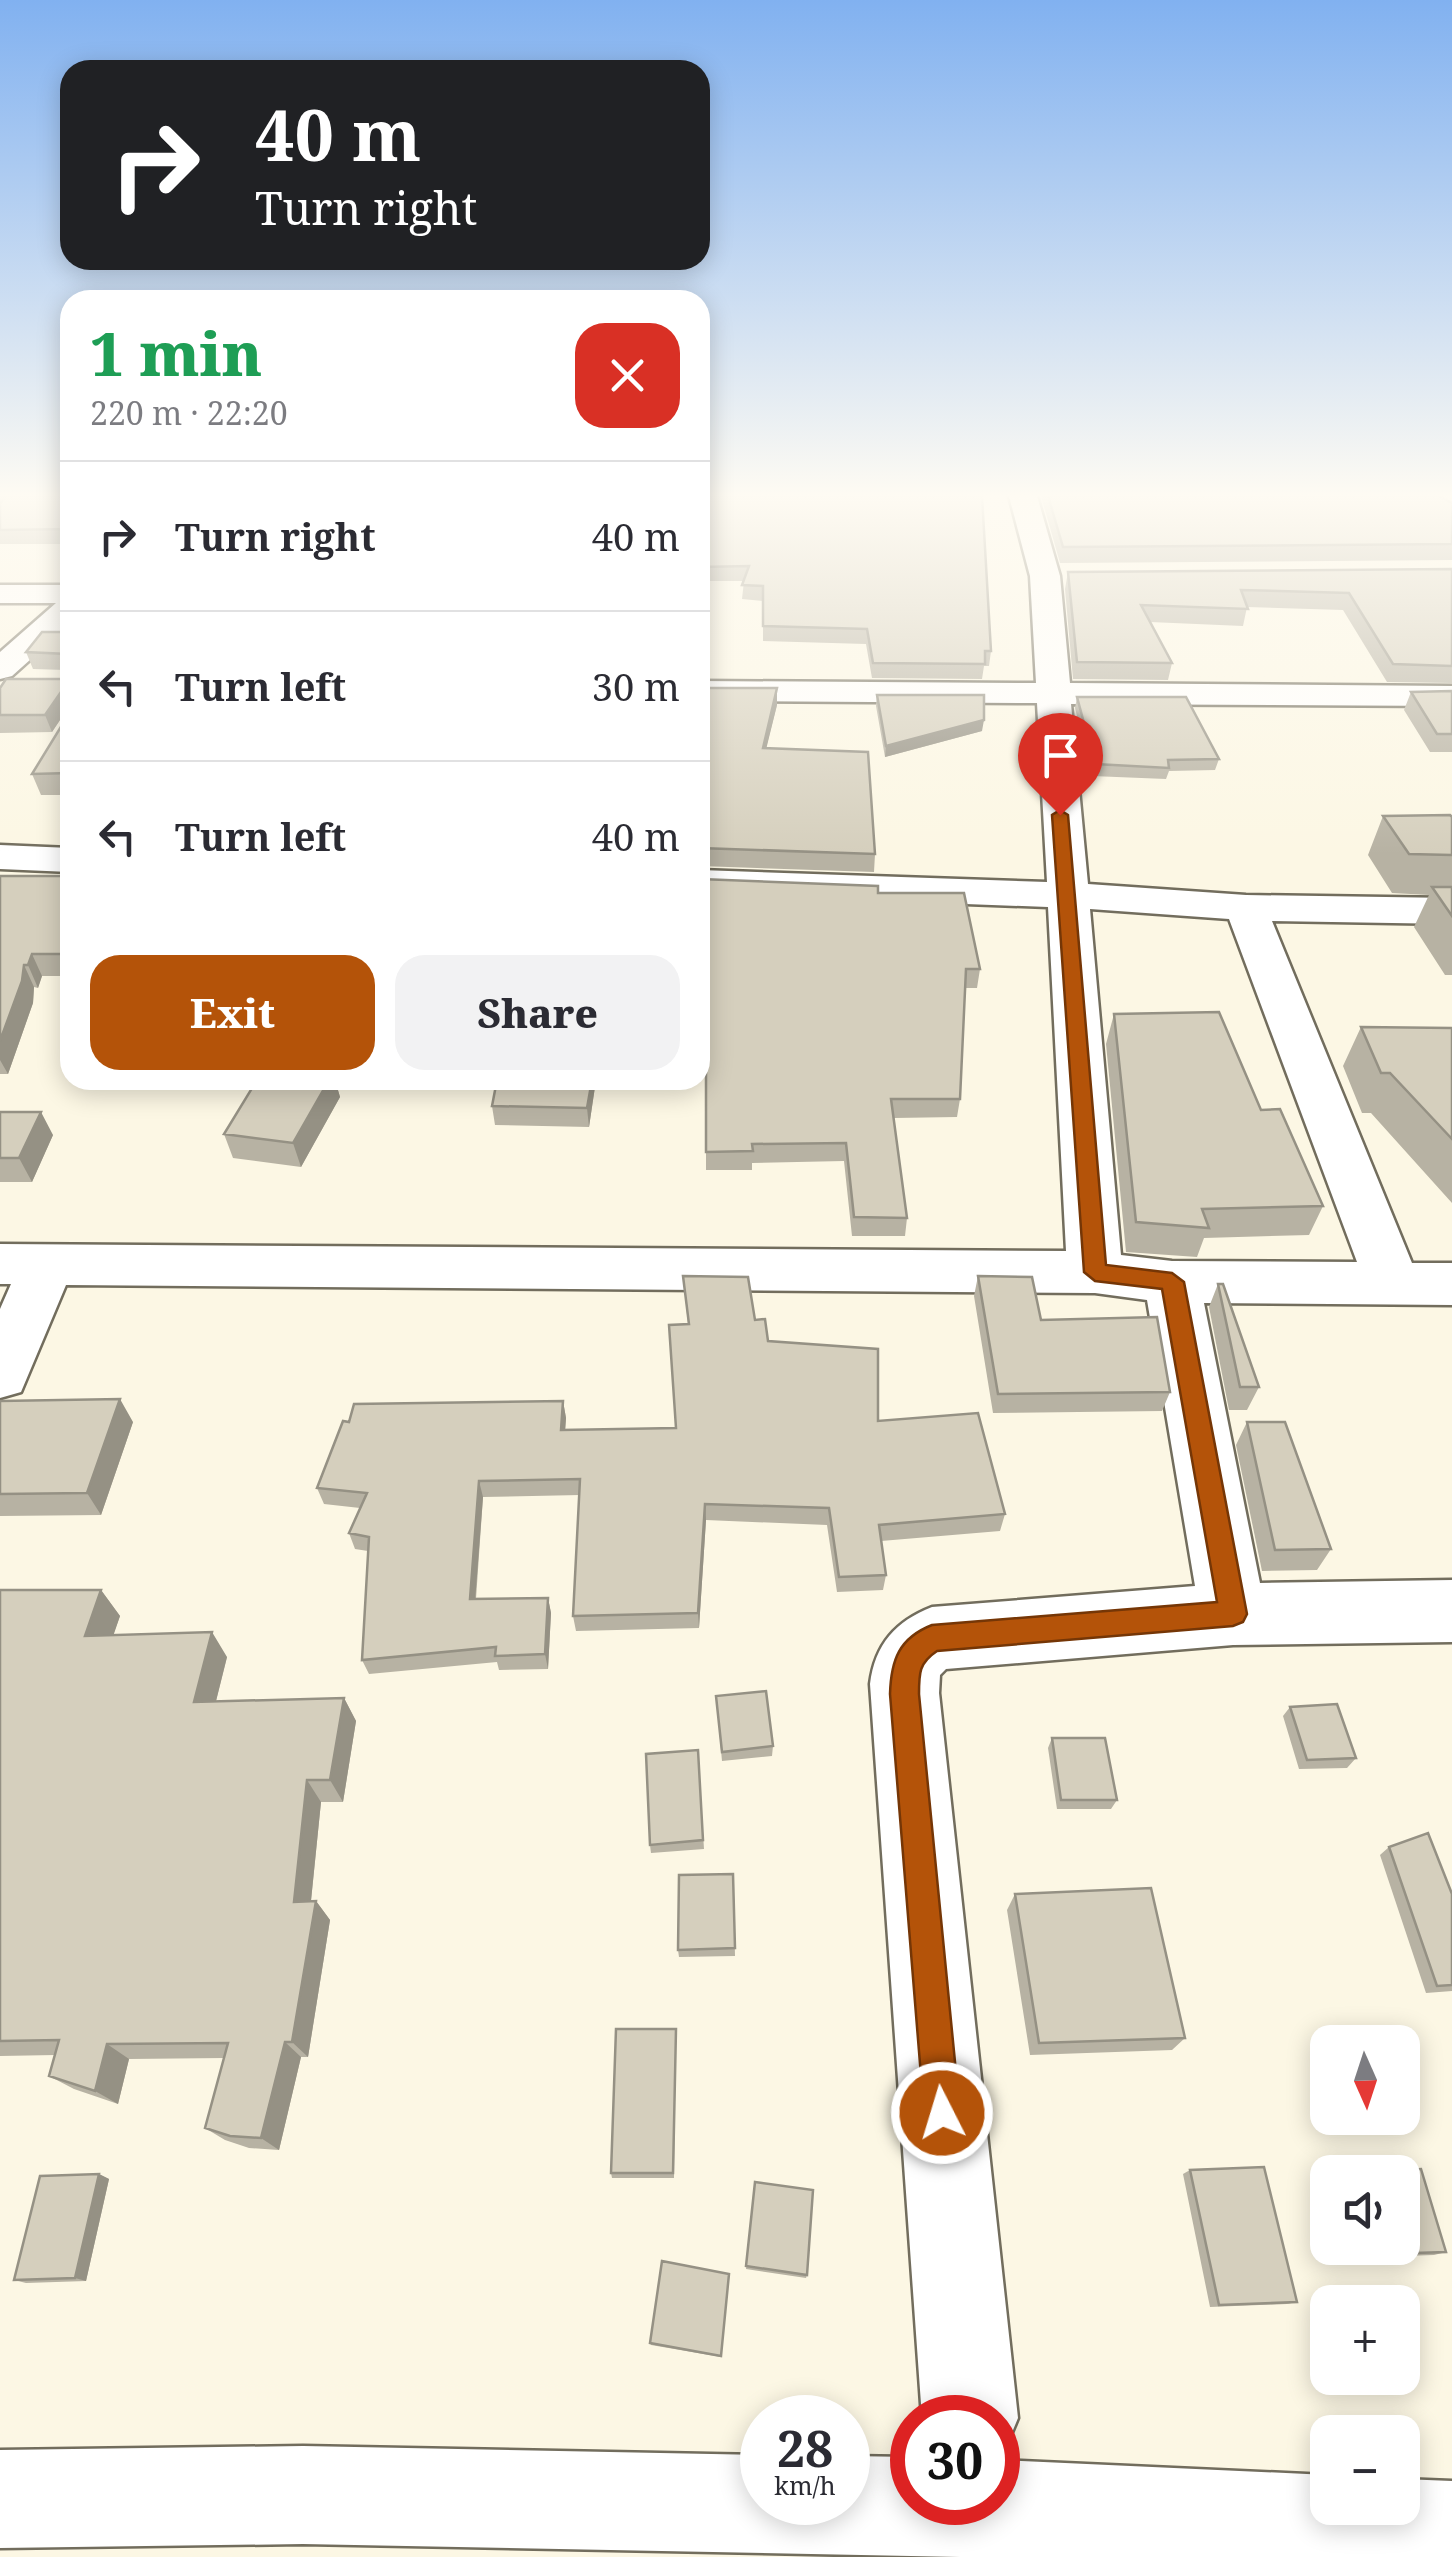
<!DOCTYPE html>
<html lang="en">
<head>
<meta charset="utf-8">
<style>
	body { margin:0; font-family:"Noto Serif",serif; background:#f2f2f3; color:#2b2b33; height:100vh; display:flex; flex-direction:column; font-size:38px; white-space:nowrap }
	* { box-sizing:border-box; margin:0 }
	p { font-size:32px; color:#7c7c81 }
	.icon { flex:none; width:55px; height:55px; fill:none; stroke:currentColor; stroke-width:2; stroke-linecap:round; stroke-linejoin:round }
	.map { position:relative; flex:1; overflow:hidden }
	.drawer { position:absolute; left:60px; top:290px; width:650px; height:800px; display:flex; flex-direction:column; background:#fff; border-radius:30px; box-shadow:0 5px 25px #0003 }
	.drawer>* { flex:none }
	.hud { position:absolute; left:60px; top:60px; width:650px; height:210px; border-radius:30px; box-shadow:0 5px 25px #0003; background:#202124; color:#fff; overflow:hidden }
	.needle { width:65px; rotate:177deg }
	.controls { position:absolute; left:1310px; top:2025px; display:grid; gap:20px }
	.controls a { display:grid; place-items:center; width:110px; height:110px; border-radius:20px; background:#fff; box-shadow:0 5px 25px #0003; font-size:50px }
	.speed { position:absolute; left:740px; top:2395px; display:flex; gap:20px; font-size:50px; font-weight:700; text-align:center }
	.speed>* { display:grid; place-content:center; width:130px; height:130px; border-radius:50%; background:#fff; box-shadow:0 5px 25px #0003; line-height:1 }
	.speed small { font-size:25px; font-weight:400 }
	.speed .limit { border:15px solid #d22; background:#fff; color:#111 }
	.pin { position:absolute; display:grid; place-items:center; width:85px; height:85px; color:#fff; margin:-102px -42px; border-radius:50% 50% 50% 0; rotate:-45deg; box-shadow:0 0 10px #0007 }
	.pin .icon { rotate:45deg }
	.me { position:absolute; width:110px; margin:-55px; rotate:355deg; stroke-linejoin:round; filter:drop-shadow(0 0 8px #0008) }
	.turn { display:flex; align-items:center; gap:35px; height:210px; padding:0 30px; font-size:45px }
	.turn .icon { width:130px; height:130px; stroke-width:2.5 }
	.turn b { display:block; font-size:70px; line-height:85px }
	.round { display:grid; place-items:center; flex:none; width:105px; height:105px; border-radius:30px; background:#f2f2f3 }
	.head { display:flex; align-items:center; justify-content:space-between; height:170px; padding:0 30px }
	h1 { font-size:60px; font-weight:800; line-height:75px; color:#1e9e55 }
	.button { display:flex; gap:20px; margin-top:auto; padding:20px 30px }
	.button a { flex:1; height:115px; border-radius:30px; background:#b45309; color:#fff; font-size:40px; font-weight:800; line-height:115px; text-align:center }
	.button a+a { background:#f2f2f3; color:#2b2b33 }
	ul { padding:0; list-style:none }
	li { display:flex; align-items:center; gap:30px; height:150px; padding:0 30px; border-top:2px solid #e1e1e2 }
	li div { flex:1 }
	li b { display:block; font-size:38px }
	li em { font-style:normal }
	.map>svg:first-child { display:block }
</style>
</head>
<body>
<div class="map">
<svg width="1452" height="2557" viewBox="0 0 1452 2557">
	<rect width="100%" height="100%" fill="#fcf7e4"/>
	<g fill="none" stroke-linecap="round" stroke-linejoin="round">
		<defs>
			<path id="street" d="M1009,496H1037L1060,576L1070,683L1452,686V706L1071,704L1088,884L1246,895L1452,898V924L1272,921L1412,1263H1452V1305L1204,1303L1260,1583L1452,1580V1642L1233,1645L946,1669L940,1675L939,1693L1018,2418L1004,2452L998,2454V2418H922L870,1684C875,1644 896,1621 932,1607L1195,1586L1147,1300L1095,1293L66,1285L21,1392L0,1398V1309L11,1284H0V1244L1066,1251L1048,907L700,894V870L1047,882L1037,703L700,701V681L1036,683L1030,576ZM1090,909L1229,919L1357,1262L1172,1261L1121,1255Z
				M0,585H70V624L12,676L0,679V652L56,603H0Z
				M0,845L70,848V872L0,869Z
				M303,2446L762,2455V2502H848V2456L912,2457V2502H998V2460L1328,2475V2508H1402V2479L1452,2481V2557H960L303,2544L0,2548V2450Z"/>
		</defs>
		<use href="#street" stroke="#726d5d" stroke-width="5"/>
		<use href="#street" fill="#fff" fill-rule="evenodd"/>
	</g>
	<path fill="#b7b2a3" d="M0,496H70V544H0Z
		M700,496L991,651L989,666H984L982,679L872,678L866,644L763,641V601L742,599L744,581H700Z
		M1041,496H1439L1452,503V560L1060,563Z
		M1452,569V683L1387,682L1343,610L1247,607L1243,626L1150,622L1172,663L1168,680L1073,679L1065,589L1068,572Z
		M70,632V705L52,732L0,733V688L66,679V670L33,669L26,652Z
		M1452,691V752H1430L1404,710L1411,692Z
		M700,692L777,705L766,748L875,854L874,872L700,866Z
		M877,695L982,731L885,757L876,706Z
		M1077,697L1219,759L1215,770L1169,771L1166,779L1092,776L1075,708Z
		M70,712V795H41L32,774Z
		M1383,816L1452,817V975H1445L1414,927L1429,895L1392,893L1368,855Z
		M0,876H70V976H42L38,988L34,987L33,1003L8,1074H0Z
		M700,879L878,893L980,969L977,988H965L960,1099L957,1117L894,1118L907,1218L905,1236H852L844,1161L752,1163V1170H706V1037L700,1036Z
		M1114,1014L1261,1110L1323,1206L1309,1235L1204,1238L1197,1257L1126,1252L1106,1044Z
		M1361,1027L1452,1028V1203L1371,1113H1362L1343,1066Z
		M257,1080H335L340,1097L301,1167L233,1158L224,1134Z
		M497,1080H596L589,1127L495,1125L492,1106Z
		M0,1112L53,1135L32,1182H0Z
		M683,1276L755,1320L768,1341L1005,1514L1000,1531L881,1541L886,1575L883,1590L837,1592L827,1525L706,1520L699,1628L576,1631L573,1616L580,1495L483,1497L476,1599L548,1598L551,1613L548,1669L499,1670L497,1662L369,1674L362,1660L368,1551L355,1549L349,1533L360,1508L324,1504L317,1488L349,1422L563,1401L566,1418L565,1430L676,1428L688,1324Z
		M978,1276L1041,1320L1170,1392L1162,1411L993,1413L974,1296Z
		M1218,1284L1259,1387L1247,1410H1229L1209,1307Z
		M0,1401L133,1422L101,1515L0,1516Z
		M1247,1422L1331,1549L1317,1570L1262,1571L1236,1445Z
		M0,1590H101L120,1616L113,1635L227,1657L216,1701L344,1698L356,1721L343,1802H321L311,1901H316L330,1920L308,2057H301L279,2150L249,2148L225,2140L205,2128L224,2058L129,2059L118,2104L74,2089L49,2076L55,2055L0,2056Z
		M716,1696L773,1746L772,1756L722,1761Z
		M1290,1707L1356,1758L1347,1768L1299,1769L1283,1716Z
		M1052,1738L1117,1800L1111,1809H1057L1048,1748Z
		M698,1750L704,1849L651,1853L650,1845Z
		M1389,1847L1452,1894V1991L1426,1993L1380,1855Z
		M733,1874L735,1956L679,1957L678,1950Z
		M1015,1894L1185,2038L1172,2050L1030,2055L1007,1910Z
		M676,2029L674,2178H612L611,2173Z
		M1190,2170L1297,2302L1287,2304L1210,2307L1183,2174Z
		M99,2174L109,2179L86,2281L26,2283L14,2280Z
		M755,2182L807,2275L806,2278L746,2269Z
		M1369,2248H1402L1446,2252L1434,2255L1372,2257Z
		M729,2274L721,2357L651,2345L650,2343Z"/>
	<path fill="#959184" d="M70,679V705L52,732L45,715Z
		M777,688V705L762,766L763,748Z
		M984,720L982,731L885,757L886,746Z
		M32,954L42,976L38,988L28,965Z
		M24,965L34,987L33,1003L8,1074L0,1060V1041Z
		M329,1080H335L340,1097L301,1167L293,1143Z
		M592,1080H596L589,1127L587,1108Z
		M41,1112L53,1135L32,1182L19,1158Z
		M120,1399L133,1422L101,1515L87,1493Z
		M563,1401L566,1418L564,1447L561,1430Z
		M479,1481L483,1497L474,1615L470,1599Z
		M705,1504L706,1520L699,1628L698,1613Z
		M101,1590L120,1616L105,1660L85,1636Z
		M548,1598L551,1613L548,1669L545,1654Z
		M212,1632L227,1657L210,1725L194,1702Z
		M344,1698L356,1721L343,1802L330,1780Z
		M307,1780L321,1802L309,1920L294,1902Z
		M316,1901L330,1920L308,2057L292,2042Z
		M285,2042L301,2057L279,2150L261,2138Z
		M107,2044L129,2059L118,2104L95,2091Z
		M99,2174L109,2179L86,2281L75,2278Z"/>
	<path fill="#d5cfbd" stroke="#959184" stroke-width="2.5" d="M5,496H70V529L0,530V504Z
		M700,496H982L991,651H985V664L873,663L867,629L763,626V586L742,585L749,566L700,567Z
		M1048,496H1439L1452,503V544L1063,547Z
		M1452,569V666L1393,664L1349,593L1241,590L1248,609L1141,605L1172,663L1077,662L1068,572Z
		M42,632H70V679L45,715H0V688L6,679H66L67,654L26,652Z
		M702,688H777L763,748L868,752L875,854L700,848V692Z
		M1452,691V734H1437L1411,692Z
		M877,695H984V720L886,746Z
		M1077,697H1186L1219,759L1168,760L1169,768L1095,764Z
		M70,712V773L32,774Z
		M1450,815L1452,817V855L1409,854L1383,816Z
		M0,876H70V954H32L28,965H24L22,981L0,1041Z
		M700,879L878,886V893H964L980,969H966L960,1099H891L907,1218L854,1217L846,1143L752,1144L753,1151L706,1152V1018H700Z
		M1432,887H1452V916Z
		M1219,1012L1261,1110L1280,1109L1323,1206L1202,1209L1209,1228L1136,1222L1114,1014Z
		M1361,1027L1452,1028V1139L1390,1073H1381Z
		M257,1080H329L293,1143L224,1134Z
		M497,1080H592L587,1108L492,1106Z
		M0,1112H41L19,1158H0Z
		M683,1276L748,1277L755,1320L765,1319L768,1341L878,1349V1421L978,1413L1005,1514L879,1525L886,1575L839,1577L829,1508L705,1504L698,1613L573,1616L580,1479L479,1481L470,1599L548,1598L545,1654L495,1656L496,1647L362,1660L369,1537L349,1533L367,1493L317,1488L343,1421L349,1422L354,1404L563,1401L561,1430L676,1428L669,1325L689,1324Z
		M978,1276L1032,1277L1041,1320L1157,1317L1170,1392L998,1394Z
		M1218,1284H1223L1259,1387H1240Z
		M120,1399L87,1493L0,1494V1401Z
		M1247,1422H1285L1331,1549L1275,1550Z
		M0,1590H101L85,1636L212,1632L194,1702L344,1698L330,1780H307L294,1902L316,1901L292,2042H285L261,2138L230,2136L205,2128L228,2043L107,2044L95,2091L49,2076L59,2040L0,2041Z
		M766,1691L773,1746L722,1752L716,1696Z
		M1337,1704L1356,1758L1307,1760L1290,1707Z
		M1052,1738H1105L1117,1800H1061Z
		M698,1750L703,1840L650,1845L646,1754Z
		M1428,1833L1452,1894V1985L1437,1986L1389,1847Z
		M733,1874L735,1948L678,1950L679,1875Z
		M1151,1888L1185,2038L1039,2043L1015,1894Z
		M616,2029H676L673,2173H611Z
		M1264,2167L1297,2302L1219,2305L1190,2170Z
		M1421,2169L1446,2252L1382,2254L1381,2248H1402V2172H1360Z
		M99,2174L75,2278L14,2280L40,2176Z
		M755,2182L813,2190L807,2275L746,2266Z
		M662,2261L729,2274L721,2356L650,2343Z"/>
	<linearGradient id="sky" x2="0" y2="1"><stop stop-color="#81b1f0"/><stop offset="0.58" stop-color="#fefbf3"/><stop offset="1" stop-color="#fefbf3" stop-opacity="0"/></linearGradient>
	<rect width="1452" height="854" fill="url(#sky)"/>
	<path fill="#b45309" stroke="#753606" stroke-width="2.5" d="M1060,810L1068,815L1106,1265L1172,1273L1184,1282L1247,1614L1243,1622L1233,1626L937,1651C919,1663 919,1673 919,1694L960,2113L954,2125L942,2130L930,2125L924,2113L890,1694C891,1660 899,1638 932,1625L1217,1602L1162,1289L1095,1281L1084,1272L1052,815Z"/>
</svg>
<div class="controls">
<a><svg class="needle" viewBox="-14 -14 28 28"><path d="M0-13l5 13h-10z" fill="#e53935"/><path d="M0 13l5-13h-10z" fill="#7c7c81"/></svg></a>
<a><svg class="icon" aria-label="sound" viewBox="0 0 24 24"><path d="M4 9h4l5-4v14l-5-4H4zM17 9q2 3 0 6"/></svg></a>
<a>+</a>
<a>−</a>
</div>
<div class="speed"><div>28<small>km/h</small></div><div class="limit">30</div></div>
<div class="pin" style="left:1060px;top:815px;background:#d93025"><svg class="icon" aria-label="arrive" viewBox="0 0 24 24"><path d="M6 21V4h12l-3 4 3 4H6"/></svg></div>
<svg class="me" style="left:942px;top:2113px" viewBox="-20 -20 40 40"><circle r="17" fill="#b45309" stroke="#fff" stroke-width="3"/><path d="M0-11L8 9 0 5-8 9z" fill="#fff"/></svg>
<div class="hud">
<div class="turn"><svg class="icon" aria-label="right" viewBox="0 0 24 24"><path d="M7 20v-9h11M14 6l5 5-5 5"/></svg><div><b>40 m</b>Turn right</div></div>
</div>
<section class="drawer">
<div class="head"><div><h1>1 min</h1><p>220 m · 22:20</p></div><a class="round" style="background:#d93025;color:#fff"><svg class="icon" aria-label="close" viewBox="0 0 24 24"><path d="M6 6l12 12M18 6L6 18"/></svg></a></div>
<ul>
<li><svg class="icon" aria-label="right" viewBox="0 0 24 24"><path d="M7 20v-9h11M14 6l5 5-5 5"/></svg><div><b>Turn right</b></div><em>40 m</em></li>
<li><svg class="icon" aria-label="left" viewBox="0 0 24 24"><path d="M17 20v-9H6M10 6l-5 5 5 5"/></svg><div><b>Turn left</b></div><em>30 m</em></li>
<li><svg class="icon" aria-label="left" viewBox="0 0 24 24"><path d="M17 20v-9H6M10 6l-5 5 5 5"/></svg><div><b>Turn left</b></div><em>40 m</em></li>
</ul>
<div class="button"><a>Exit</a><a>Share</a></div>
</section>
</div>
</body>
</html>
